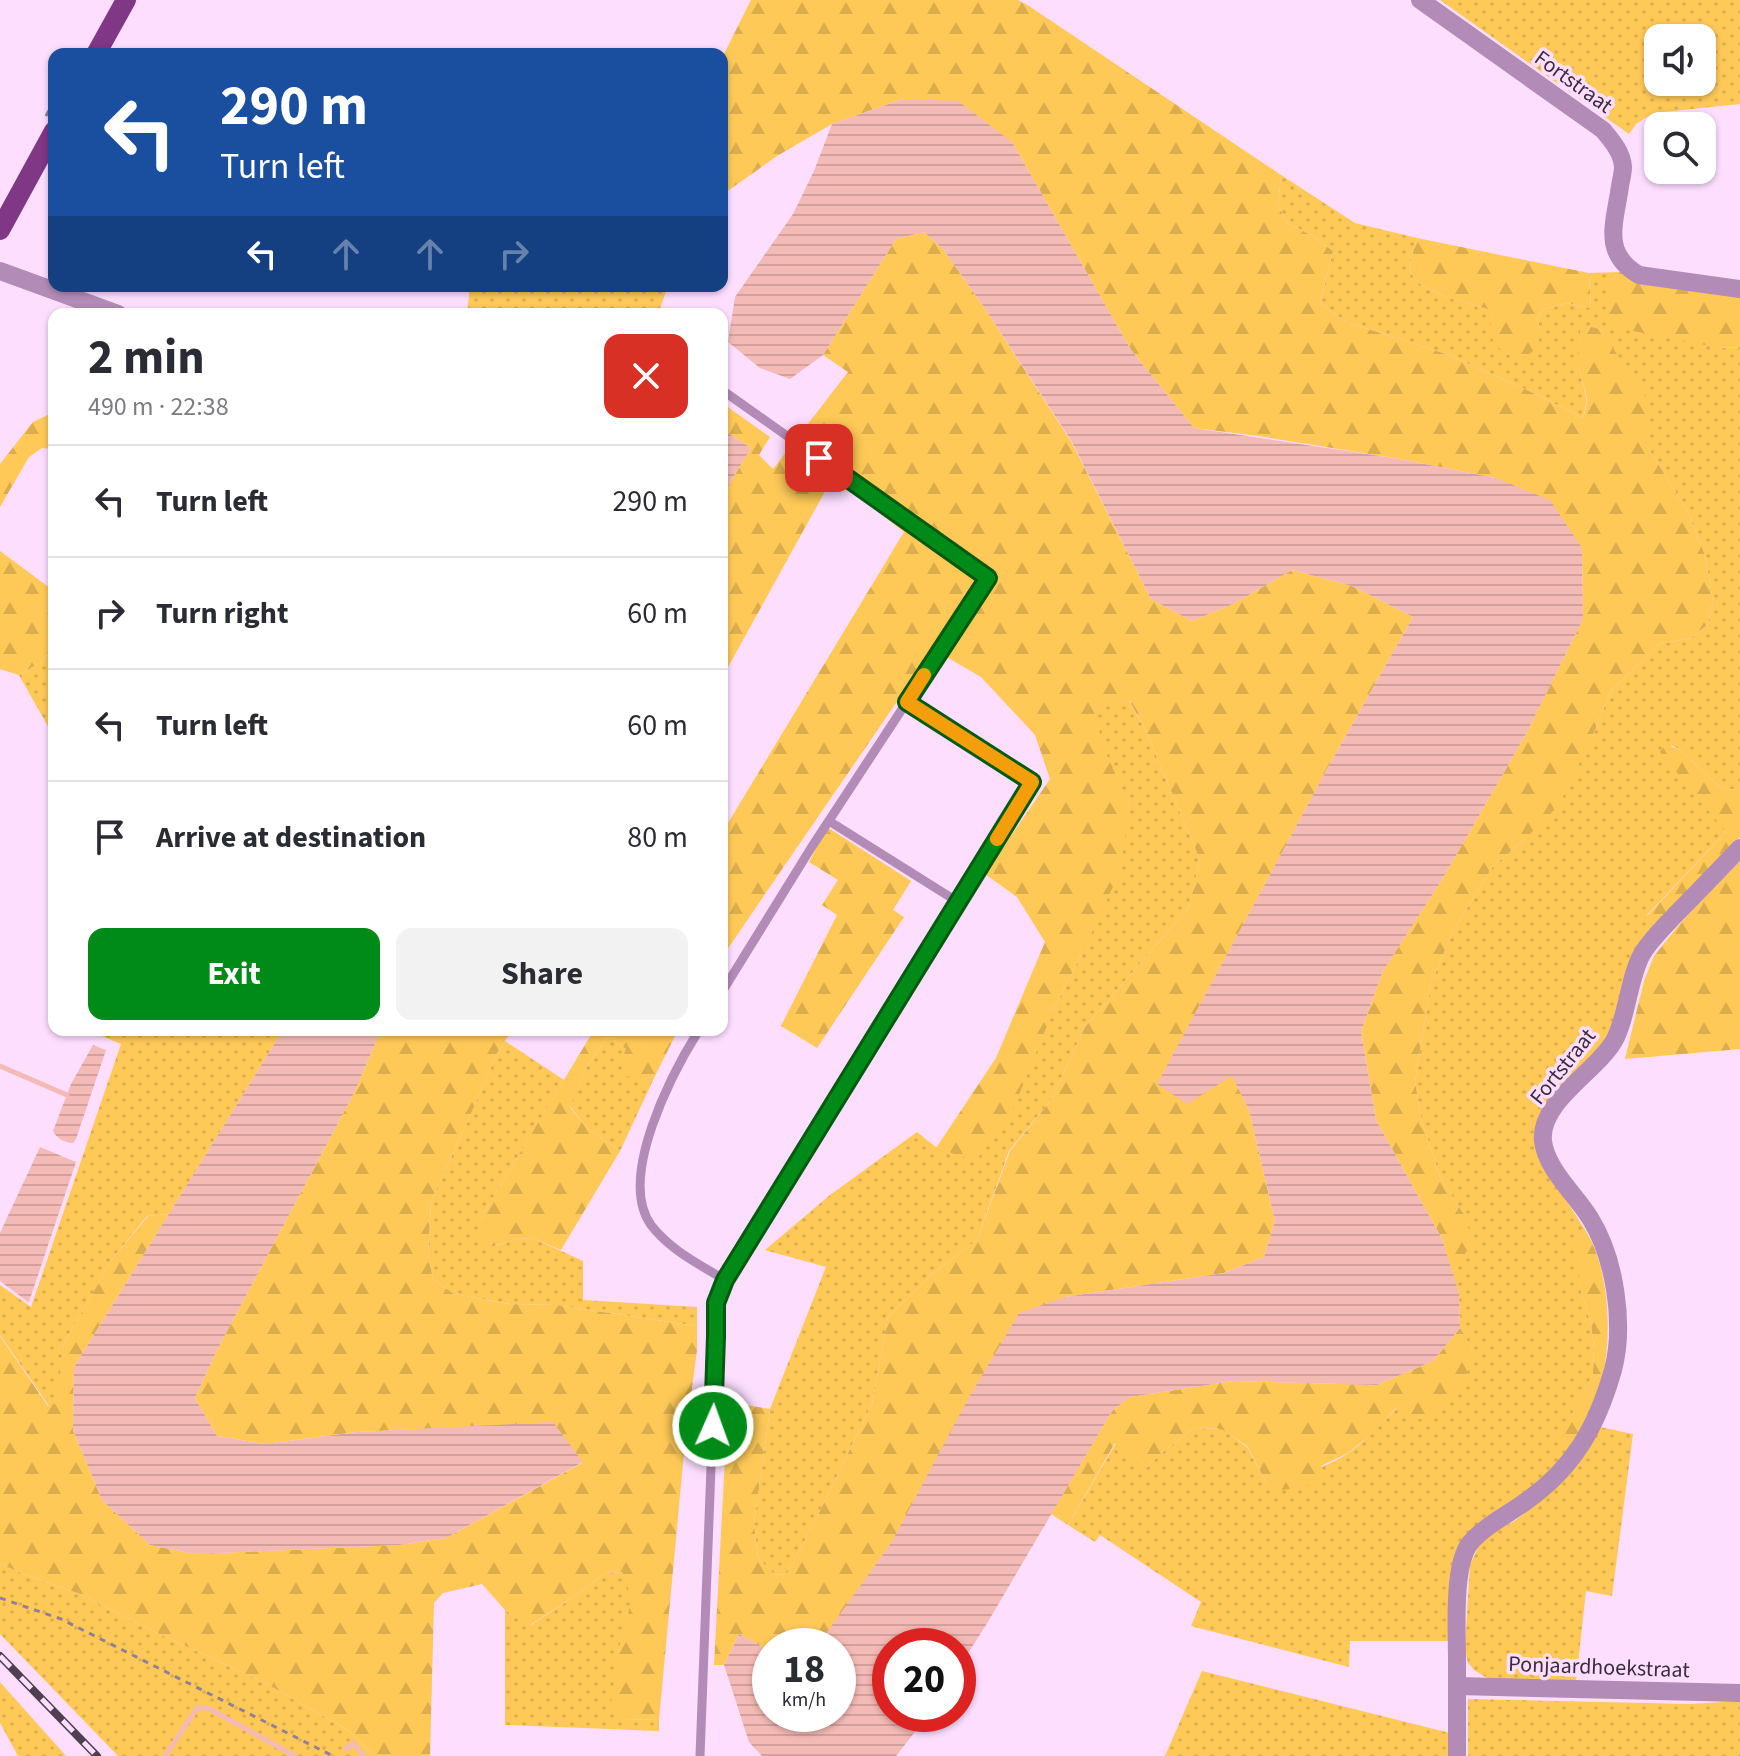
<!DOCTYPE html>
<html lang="en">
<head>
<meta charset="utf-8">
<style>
	body { margin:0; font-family:"Source Sans 3",sans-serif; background:#f2f2f3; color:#2b2b33; height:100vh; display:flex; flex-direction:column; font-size:30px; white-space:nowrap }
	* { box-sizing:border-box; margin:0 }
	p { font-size:26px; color:#7c7c81 }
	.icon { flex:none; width:44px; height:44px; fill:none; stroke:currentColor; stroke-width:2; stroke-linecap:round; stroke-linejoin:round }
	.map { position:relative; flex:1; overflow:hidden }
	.panel { position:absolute; left:48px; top:308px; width:680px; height:728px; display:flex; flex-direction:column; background:#fff; border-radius:16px; box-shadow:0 2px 6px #0004 }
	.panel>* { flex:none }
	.hud { position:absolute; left:48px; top:48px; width:680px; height:244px; border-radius:16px; box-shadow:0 2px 6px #0004; background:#1a4fa0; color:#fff; overflow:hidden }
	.controls { position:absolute; left:1644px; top:24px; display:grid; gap:16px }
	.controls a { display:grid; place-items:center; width:72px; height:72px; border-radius:16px; background:#fff; box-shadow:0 2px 6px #0004; font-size:40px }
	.speed { position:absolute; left:752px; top:1628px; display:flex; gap:16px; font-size:40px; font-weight:700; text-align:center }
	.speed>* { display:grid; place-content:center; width:104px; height:104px; border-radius:50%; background:#fff; box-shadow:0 2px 6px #0004; line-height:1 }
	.speed small { font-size:20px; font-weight:400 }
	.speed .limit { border:12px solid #d22; background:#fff; color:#111 }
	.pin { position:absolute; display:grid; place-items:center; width:68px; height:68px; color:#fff; margin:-34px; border-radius:16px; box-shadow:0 4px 12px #0006 }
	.me { position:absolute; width:88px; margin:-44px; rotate:2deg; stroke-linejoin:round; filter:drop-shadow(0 0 6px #0008) }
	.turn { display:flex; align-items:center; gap:28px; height:168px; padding:0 40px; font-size:36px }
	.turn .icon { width:104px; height:104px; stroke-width:2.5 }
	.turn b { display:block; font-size:56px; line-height:68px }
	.lanes { display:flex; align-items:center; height:76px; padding:0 40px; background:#0003; justify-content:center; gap:40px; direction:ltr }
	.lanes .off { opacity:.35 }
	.round { display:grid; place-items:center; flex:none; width:84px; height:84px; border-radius:16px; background:#f2f2f3 }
	.overview { display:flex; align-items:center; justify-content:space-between; height:136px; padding:0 40px }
	h1 { font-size:48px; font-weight:700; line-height:60px }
	.button { display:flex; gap:16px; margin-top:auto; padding:16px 40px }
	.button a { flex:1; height:92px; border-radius:16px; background:#008b18; color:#fff; font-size:32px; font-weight:700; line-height:92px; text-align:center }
	.button a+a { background:#f2f2f3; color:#2b2b33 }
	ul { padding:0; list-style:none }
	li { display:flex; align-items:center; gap:24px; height:112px; padding:0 40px; border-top:2px solid #e1e1e2 }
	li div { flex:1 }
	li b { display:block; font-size:30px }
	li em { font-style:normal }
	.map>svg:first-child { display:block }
</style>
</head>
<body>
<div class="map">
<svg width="1740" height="1756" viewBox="0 0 1740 1756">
	<defs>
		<pattern id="grass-dots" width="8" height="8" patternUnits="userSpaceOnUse" patternTransform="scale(2)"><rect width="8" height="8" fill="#fec957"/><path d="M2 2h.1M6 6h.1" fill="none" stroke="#dbad4d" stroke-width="1.8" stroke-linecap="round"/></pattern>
		<pattern id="forest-firs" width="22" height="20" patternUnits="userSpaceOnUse" patternTransform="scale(2)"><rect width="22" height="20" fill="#fec957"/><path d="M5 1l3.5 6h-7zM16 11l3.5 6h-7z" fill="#dbad4d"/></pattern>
		<pattern id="water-rules" width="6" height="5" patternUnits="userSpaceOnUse" patternTransform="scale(2)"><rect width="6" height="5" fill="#f4bab5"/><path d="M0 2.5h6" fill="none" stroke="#d2a09d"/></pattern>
	</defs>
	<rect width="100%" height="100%" fill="#fddeff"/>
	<path fill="url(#grass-dots)" fill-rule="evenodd" d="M1440,0H1740V104L1653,113L1636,124L1629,134ZM1658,38H1702V82H1658Z
		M1281,175L1355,223L1417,238L1409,267C1411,271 1412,276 1415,279C1429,295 1470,303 1490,310L1492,317L1540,330L1537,318L1543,309L1567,303L1591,308L1589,273L1620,272L1610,282L1721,348L1740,347V789L1723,790L1679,749L1671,745L1726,832L1647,915L1656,925L1607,1041L1540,1120L1559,1189L1587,1233L1577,1236L1581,1291L1591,1324L1594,1349L1593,1374L1565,1427L1572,1447L1531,1492L1468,1533L1450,1641H1350L1349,1667L1191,1626L1201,1602L1100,1535L1095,1542L1068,1525L1116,1443L1147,1467L1159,1455L1193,1429L1221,1428L1247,1447L1268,1486C1295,1476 1327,1468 1350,1452C1368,1439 1381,1423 1397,1408L1410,1417L1472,1350L1460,1328L1459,1293L1452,1273L1457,1268L1463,1213L1440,1177L1421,1118L1415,1081L1431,983L1453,931L1493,866L1524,840L1592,737L1611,691L1659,644L1691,638L1708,624L1713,601L1705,555L1687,510L1645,443L1616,355L1600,329L1582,326C1578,341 1577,356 1580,372C1584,395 1590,393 1583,418L1523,388L1446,354L1346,322L1320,303L1333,251L1311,235L1287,223L1278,205Z
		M470,286H668L658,314H467Z
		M54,647V737L19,675L41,662Z
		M1128,699L1146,731L1200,860L1189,907L1085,1027L1051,1100L1009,1151L977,1240L933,1273L888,1317L872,1404L817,1517L787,1574L775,1575L758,1558L754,1524L770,1409L826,1267L765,1250L830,1195L917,1132L937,1148L1053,1011L1083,951L1130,807L1102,746L1093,705Z
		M91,1030H283L169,1214L147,1216L113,1258L64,1343L57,1403L49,1406L0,1335V1285L31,1307L121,1044L90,1031Z
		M608,1036L626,1049L640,1080L655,1076L620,1151L587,1128L570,1106L587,1066Z
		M505,1041L564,1080L480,1219L495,1246L517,1239L533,1238L583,1261V1300L697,1307V1326L556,1305L510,1304L454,1294L433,1279L428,1253L431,1201L470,1116L496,1055Z
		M1600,1427L1633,1434L1612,1596L1586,1591L1576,1682L1487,1678L1474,1670L1468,1663L1465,1648L1470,1565L1479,1545L1494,1532L1516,1520L1562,1482Z
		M0,1564L29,1576L80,1594L136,1623L265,1683L348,1730L374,1756H118L0,1634Z
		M622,1572L633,1597L618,1653L624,1719L659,1720V1731L505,1725V1610L531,1625L575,1596L605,1573Z
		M1202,1671L1450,1733V1756H1165Z
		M0,1682L66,1756H18L0,1723Z
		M1468,1699L1689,1704L1740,1701V1756H1468Z"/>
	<path fill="url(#forest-firs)" d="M751,0H1018L1029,6L1281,175L1278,205L1287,223L1311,235L1333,251L1320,303L1346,322L1446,354L1523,388L1583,418C1591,395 1584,393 1580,372C1576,356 1578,341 1582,325L1600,329L1650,403L1645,443L1687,510L1705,555L1713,601L1708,624L1691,638L1659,644L1611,691L1592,737L1559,805L1524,840L1493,866L1453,931L1431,983L1415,1081L1421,1118L1440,1177L1463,1213L1473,1240L1457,1268L1452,1273L1442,1239L1376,1120L1361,1031L1383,971L1443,878L1526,734L1583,619L1582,548L1496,478L1394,458L1258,436L1194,428L1131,350L1012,142L903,99L832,124L777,156L722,195V58Z
		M924,232L943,249L986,310L1072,443L1151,599L1192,621L1235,603L1292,570L1352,586L1413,617L1327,769L1158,1083L1232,1075L1249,1110L1275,1221L1264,1257L1224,1273L1065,1297L819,1645L770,1646V1651L739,1634L724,1665H714L728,1402L770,1409L754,1524L758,1558L775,1575L787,1574L817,1517L872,1404L888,1317L933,1273L977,1240L1010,1151L1051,1100L1085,1027L1189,907L1200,860L1146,731L1129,700L1093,705L1103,746L1130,807L1119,874L1083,951L1053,1011L1012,1112L976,1161L936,1148L996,1058L1045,942L1017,897L985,874L1050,779L1035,735L981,677L933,649L722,957V833L904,532L833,477L722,678V496L751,448L722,429V403L770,437L759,455L773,469L848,372L823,355L896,239Z
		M1417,238L1589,273L1591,308L1567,303L1543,309L1537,318L1540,330L1538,347L1524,358L1510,356L1495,345L1489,331L1492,318L1490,310C1470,303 1429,295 1415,279C1412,276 1411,271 1409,267Z
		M1620,272L1740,297V347L1721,348L1608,326L1610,282Z
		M54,412V449L42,448L29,457L0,507V464L33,422Z
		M0,551L54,591V647L41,662L19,675L0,669Z
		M1665,745L1679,749L1723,790L1740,789V837L1656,925L1647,916L1726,832L1660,752Z
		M827,827L911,881L893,910L904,917L817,1048L781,1026L837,915L822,905L838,880L809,862Z
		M1740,861V1049L1625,1059L1644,981L1654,956L1683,920Z
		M381,1030H512L496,1055L470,1116L431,1201L428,1253L433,1279L454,1294L509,1304L556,1305L697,1326V1350L685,1442L659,1720L623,1719L611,1703L618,1653L632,1598L622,1572L605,1573L575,1596L530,1625L505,1610L482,1584L443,1593L434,1603L430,1756H374L348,1730L265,1683L136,1623L80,1594L29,1576L0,1564V1336L48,1406L56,1403L64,1343L113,1258L148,1216L169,1214L74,1367L73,1430L102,1500L150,1545L195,1554L399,1545L446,1538L582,1463L552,1423L357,1432L265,1444L217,1436L195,1398L217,1350L354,1093Z
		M594,1030H678L655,1076L640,1080L626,1076L620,1064L626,1049L608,1036L587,1066L570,1107L587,1128L620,1151L561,1250L533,1238L517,1239L494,1246L480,1244V1219Z
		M1587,1233C1611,1274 1613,1346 1599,1391C1593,1410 1581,1429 1572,1447L1565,1446L1561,1441L1565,1426L1593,1374L1594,1349L1591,1324L1581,1291L1576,1250L1577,1236Z
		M1460,1328C1464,1335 1471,1344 1472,1351C1474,1375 1442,1407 1425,1420L1410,1417L1396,1408L1373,1433L1348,1453L1321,1466V1480L1302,1488L1278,1490L1268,1486L1247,1446L1220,1428L1193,1429L1159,1455L1147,1467L1115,1443L1068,1525L1051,1514L1112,1411L1130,1397L1233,1381L1377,1385L1433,1361Z"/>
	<path fill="url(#water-rules)" d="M903,99L958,101L1012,142L1131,350L1194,428L1394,458L1496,478L1550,500L1582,548L1583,619L1526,734L1443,878L1383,971L1361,1031L1376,1120L1442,1239L1459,1293L1460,1328L1433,1361L1377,1385L1233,1381L1130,1397L1112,1411L986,1625L958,1669V1646H890V1714H929L896,1756H762L749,1742L724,1665L739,1634L770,1651V1714H838V1646H817L891,1543L968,1399L1019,1313L1065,1297L1224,1273L1264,1257L1275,1221L1249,1110L1232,1076L1187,1104L1157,1084L1327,769L1413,617L1352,586L1292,570L1235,603L1192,621L1151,599L1072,442L986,310L943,249L924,232L896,239L823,355L790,379L760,368L728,342L735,297L793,214L814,171L832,124Z
		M722,429L751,448L722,496Z
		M283,1030H381L354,1093L217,1350L195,1398L217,1436L265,1444L357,1432L553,1422L583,1462L446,1538L399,1545L195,1554L150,1545L102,1500L73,1430L74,1367Z
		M93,1045L106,1050L76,1139L73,1143C65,1143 56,1138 53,1131L71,1084Z
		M40,1147L76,1162L29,1302H28L0,1281V1233Z"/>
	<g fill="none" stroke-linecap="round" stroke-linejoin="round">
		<path stroke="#f4bab5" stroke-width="5" d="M0,1066L67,1095
			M346,1749L353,1743L364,1756
			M165,1756L197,1708H208L295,1756"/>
		<path stroke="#947f96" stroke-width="3" stroke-dasharray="6 6" stroke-linecap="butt" d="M46,116L54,101
			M0,1598L61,1619L333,1756"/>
		<path stroke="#b28bb6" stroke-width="9" d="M722,390L988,578L811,848L722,992
			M829,821L958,902
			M699,1030C672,1073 617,1178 651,1225C670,1250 699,1264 725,1280L1032,782L907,702
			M700,1756L716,1336V1303L725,1280"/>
		<path stroke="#b28bb6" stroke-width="18" d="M1420,0L1603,130C1612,141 1622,152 1623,167C1623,173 1621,180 1620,186C1615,223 1601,253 1639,275L1740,289
			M0,271L118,314
			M1457,1686L1740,1693
			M1457,1756C1457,1724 1457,1692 1457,1659C1457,1630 1453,1571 1468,1546C1479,1529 1509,1514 1525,1502C1574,1468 1597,1426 1613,1370C1625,1324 1615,1258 1590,1218C1576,1195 1546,1169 1543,1141C1539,1102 1596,1072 1614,1041C1627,1018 1629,977 1642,954C1651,939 1665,926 1677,913C1698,892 1719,870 1740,848"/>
		<path stroke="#7f3786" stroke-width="20" d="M96,54L126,0
			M0,230L54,131"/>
		<defs>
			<path id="rail" d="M0,1656L97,1756"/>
		</defs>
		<use href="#rail" stroke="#4f3f51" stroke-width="8"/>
		<use href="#rail" stroke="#fddeff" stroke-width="5" stroke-dasharray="15" stroke-linecap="butt"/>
	</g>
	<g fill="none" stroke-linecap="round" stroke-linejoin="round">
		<defs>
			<path id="route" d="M713,1426L716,1336V1303L725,1280L1032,782L907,702L988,578L819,458"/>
		</defs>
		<use href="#route" stroke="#005a10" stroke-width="20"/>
		<use href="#route" stroke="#008b18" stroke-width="14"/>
		<path stroke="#f59e0b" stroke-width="14" d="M924,675L907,702L1032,782L997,839"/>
	</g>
	<g text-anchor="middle" stroke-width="7" stroke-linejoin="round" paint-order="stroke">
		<g font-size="22" fill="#3b2d3d" stroke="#fddeff">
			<text transform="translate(1574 81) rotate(36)" y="8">Fortstraat</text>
			<text transform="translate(1562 1066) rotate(-51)" y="8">Fortstraat</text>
			<text transform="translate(1599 1666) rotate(2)" y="8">Ponjaardhoekstraat</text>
		</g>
	</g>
</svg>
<div class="controls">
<a><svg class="icon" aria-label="sound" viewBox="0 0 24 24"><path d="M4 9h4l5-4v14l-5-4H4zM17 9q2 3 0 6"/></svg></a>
<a><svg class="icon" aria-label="search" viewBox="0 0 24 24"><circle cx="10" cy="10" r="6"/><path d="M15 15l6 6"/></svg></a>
</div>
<div class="speed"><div>18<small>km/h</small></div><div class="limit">20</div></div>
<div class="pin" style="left:819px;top:458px;background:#d93025"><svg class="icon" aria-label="arrive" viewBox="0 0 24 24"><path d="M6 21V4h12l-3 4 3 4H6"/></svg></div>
<svg class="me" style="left:713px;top:1426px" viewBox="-20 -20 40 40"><circle r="17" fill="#008b18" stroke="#fff" stroke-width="3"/><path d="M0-11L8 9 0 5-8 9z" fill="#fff"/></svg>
<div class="hud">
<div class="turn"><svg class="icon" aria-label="left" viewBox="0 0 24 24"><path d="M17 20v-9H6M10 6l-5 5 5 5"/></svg><div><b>290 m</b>Turn left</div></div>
<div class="lanes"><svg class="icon" aria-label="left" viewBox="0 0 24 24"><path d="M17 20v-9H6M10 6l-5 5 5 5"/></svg><svg class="icon off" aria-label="ahead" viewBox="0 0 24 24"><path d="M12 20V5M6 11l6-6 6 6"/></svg><svg class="icon off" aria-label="ahead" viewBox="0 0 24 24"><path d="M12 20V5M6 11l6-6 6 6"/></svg><svg class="icon off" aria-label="right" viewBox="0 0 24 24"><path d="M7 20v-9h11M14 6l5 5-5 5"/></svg></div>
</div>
<section class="panel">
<div class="overview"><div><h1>2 min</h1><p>490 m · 22:38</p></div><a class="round" style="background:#d93025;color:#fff"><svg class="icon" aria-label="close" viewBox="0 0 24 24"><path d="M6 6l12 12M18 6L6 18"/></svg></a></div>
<ul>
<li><svg class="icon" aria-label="left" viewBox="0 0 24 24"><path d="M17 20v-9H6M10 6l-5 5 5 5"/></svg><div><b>Turn left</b></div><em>290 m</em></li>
<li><svg class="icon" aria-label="right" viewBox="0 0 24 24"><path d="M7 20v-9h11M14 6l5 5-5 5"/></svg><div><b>Turn right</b></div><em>60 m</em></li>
<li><svg class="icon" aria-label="left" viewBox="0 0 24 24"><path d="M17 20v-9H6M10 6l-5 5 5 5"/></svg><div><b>Turn left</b></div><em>60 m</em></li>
<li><svg class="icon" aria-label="arrive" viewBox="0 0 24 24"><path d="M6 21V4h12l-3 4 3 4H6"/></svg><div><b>Arrive at destination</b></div><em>80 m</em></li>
</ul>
<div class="button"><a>Exit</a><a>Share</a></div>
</section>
</div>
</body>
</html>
